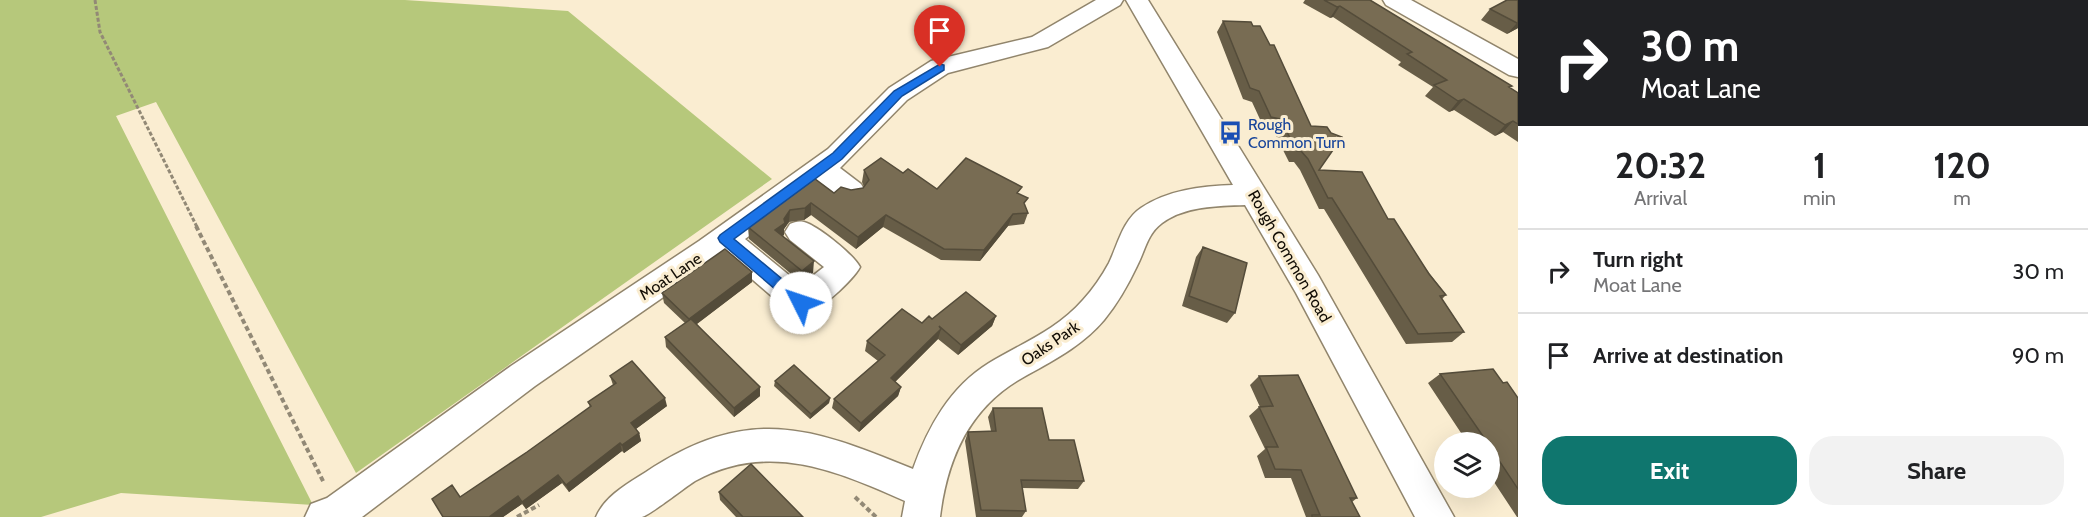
<!DOCTYPE html>
<html lang="en">
<head>
<meta charset="utf-8">
<style>
	body { margin:0; font-family:Cabin,sans-serif; background:#f2f2f2; color:#202124; height:100vh; display:flex; flex-direction:column; font-size:22px; white-space:nowrap }
	* { box-sizing:border-box; margin:0 }
	p { font-size:20px; color:#757577 }
	.icon { flex:none; width:33px; height:33px; fill:none; stroke:currentColor; stroke-width:2; stroke-linecap:round; stroke-linejoin:round }
	.map { position:relative; flex:1; overflow:hidden }
	.side { display:flex; flex-direction:column; background:#fff; width:570px }
	.side>* { flex:none }
	.banner { background:#202124; color:#fff; overflow:hidden }
	.fabs { position:absolute; left:1434px; top:432px; display:grid; gap:12px }
	.fabs a { display:grid; place-items:center; width:66px; height:66px; border-radius:50%; background:#fff; box-shadow:0 6px 24px #0002; font-size:30px }
	.pin { position:absolute; display:grid; place-items:center; width:51px; height:51px; color:#fff; margin:-62px -26px; border-radius:50% 50% 50% 0; rotate:-45deg; box-shadow:0 0 6px #0007 }
	.pin .icon { rotate:45deg }
	.me { position:absolute; width:66px; margin:-33px; rotate:311deg; stroke-linejoin:round; filter:drop-shadow(0 0 4px #0008) }
	.turn { display:flex; align-items:center; gap:21px; height:126px; padding:0 24px; font-size:27px }
	.turn .icon { width:78px; height:78px; stroke-width:2.5 }
	.turn b { display:block; font-size:42px; line-height:51px }
	.eta { display:flex; justify-content:space-evenly; align-items:center; height:102px; text-align:center }
	.eta b { font-size:36px; font-weight:700; line-height:42px }
	.action { display:flex; gap:12px; margin-top:auto; padding:12px 24px }
	.action a { flex:1; height:69px; border-radius:24px; background:#0f766e; color:#fff; font-size:24px; font-weight:700; line-height:69px; text-align:center }
	.action a+a { background:#f2f2f2; color:#202124 }
	ul { padding:0; list-style:none }
	li { display:flex; align-items:center; gap:18px; height:84px; padding:0 24px; border-top:2px solid #e0e0e0 }
	li div { flex:1 }
	li b { display:block; font-size:22px }
	li em { font-style:normal }
	main { display:flex; flex:1; min-height:0 }
	.map>svg:first-child { display:block }
</style>
</head>
<body>
<main>
<div class="map">
<svg width="1518" height="517" viewBox="0 0 1518 517">
	<rect width="100%" height="100%" fill="#faedd1"/>
	<path fill="#b6c87b" d="M0,0H405L568,11L772,179L356,473L156,102L116,116L313,505L121,493L41,517H0Z"/>
	<g fill="none" stroke-linecap="round" stroke-linejoin="round">
		<defs>
			<path id="minor" d="M1096,0H1123L1120,5L1048,47L948,73L907,100L840,168L861,184L865,191L861,198C843,204 834,193 821,183L745,239L801,285L824,267L790,240L785,232L790,224C795,222 798,221 804,222C818,226 853,254 860,267C853,280 819,312 804,315C799,316 795,314 790,312L724,255L535,386L362,517H305L311,504L327,498L511,366L699,241L828,149L889,88L931,61L1032,37Z
				M1126,0H1148L1318,275L1454,517H1415L1296,293L1245,205C1217,206 1185,206 1162,223C1147,234 1145,251 1137,266C1128,285 1117,304 1104,320C1081,347 1052,361 1022,378C969,408 947,459 940,517H902L905,501C835,470 768,441 695,481C684,488 650,515 642,517C629,517 610,517 596,517C605,496 627,484 646,472C747,405 809,426 913,469C928,427 950,387 989,363C1022,343 1057,330 1083,300C1093,289 1102,276 1109,263C1118,244 1123,220 1141,208C1167,190 1202,186 1233,185Z
				M1383,0H1411L1518,59V77L1509,75L1386,5Z"/>
		</defs>
		<use href="#minor" stroke="#91856c" stroke-width="3"/>
		<path stroke="#928976" stroke-width="3" stroke-dasharray="4 2" stroke-linecap="butt" d="M95,0L100,32L197,227"/>
		<path stroke="#928976" stroke-width="4" stroke-dasharray="5 3" stroke-linecap="butt" d="M196,226L324,483
			M855,497L876,517
			M517,517L539,505"/>
		<use href="#minor" fill="#fff" fill-rule="evenodd"/>
	</g>
	<path fill="#675d47" d="M1305,0H1370L1518,93V142L1503,132L1495,136L1454,110L1449,112L1425,96L1433,87L1398,65L1401,62L1333,17L1330,18L1303,3Z
		M1518,0V28L1507,34L1481,20L1490,9Z
		M1223,21L1319,170L1388,219L1446,295L1442,299L1464,332L1452,342L1406,344L1324,209H1319L1300,170L1294,162H1289L1273,130L1264,128L1252,102L1243,99L1217,32Z
		M864,170L903,173L937,189L1020,194L1028,213L1024,224L1008,226L980,261L941,260L883,227L856,249L811,215L804,220L789,222L784,229V235L782,236L813,273L801,282L749,239L748,227L815,179L834,193L863,188L864,187L862,182Z
		M1203,247L1235,313L1227,323L1182,306L1196,257Z
		M752,272V282L697,324L760,396L734,417L666,347L665,337L685,323L664,303L662,293Z
		M996,316L992,326L958,355L938,339L895,382L901,387L898,396L859,432L832,408L834,399L878,361L865,351L867,341L932,319Z
		M1440,374L1503,383L1518,398V517H1517L1490,476V442H1467L1428,383Z
		M610,376L667,406L636,429L639,433L641,441L624,453L622,451L569,492L562,483L526,509L522,504L503,517H443L461,497L527,452L590,407L588,402L613,385Z
		M1259,376L1357,498L1352,502L1360,517H1306L1291,478H1265L1257,456L1265,449L1249,416L1259,407H1260L1250,385Z
		M775,381L830,398L829,403L810,419L774,386Z
		M993,408L1049,440L1084,481L1078,489L1022,488L1026,511L1022,517H976L965,441L968,432L991,431L988,417Z
		M719,492L803,517H736L720,500Z"/>
	<path fill="#544c3a" d="M1340,6L1333,17L1330,18L1337,7Z
		M1518,22V28L1507,34L1517,23Z
		M1464,99L1454,110L1449,112L1458,101Z
		M1513,121L1503,132L1495,136L1505,125Z
		M811,203V215L804,220L805,208Z
		M790,210L789,222L784,229V235L775,242V230Z
		M1013,214L1008,226L980,261L984,250Z
		M886,215L883,227L856,249L858,237Z
		M814,261L813,273L801,282L802,271Z
		M752,272V282L690,329L689,319Z
		M996,316L992,326L958,355L961,345Z
		M941,329L938,339L889,388L891,378Z
		M760,387V396L734,417V408Z
		M901,387L898,396L859,432L861,423Z
		M665,398L667,406L633,431L631,423Z
		M830,398L829,403L810,419L811,414Z
		M639,433L641,441L624,453L622,445Z
		M620,443L622,451L569,492L566,485Z
		M558,475L562,483L526,509L522,502Z
		M518,496L522,504L503,517H489Z"/>
	<path fill="#786c53" stroke="#544c3a" stroke-width="1.5" d="M1324,0H1370L1512,86L1509,87L1518,93V124L1513,121L1505,125L1464,99L1458,101L1434,85L1447,80L1407,54L1412,52L1340,6L1337,7Z
		M1507,0H1518V22L1517,23L1490,9Z
		M1223,21L1251,22L1253,26H1260L1270,45H1274L1311,126L1327,127L1331,133L1342,137L1319,170L1362,172L1388,219H1394L1429,274L1446,295L1440,296L1464,332L1418,334L1332,198H1328L1308,159L1301,151H1297L1280,119L1271,117L1259,91L1250,88Z
		M881,158L903,173L908,169L937,189L966,158L1022,187L1017,193L1028,198L1024,203L1028,213L1013,214L984,250L944,249L886,215L858,237L811,203L805,208L790,210L784,219L785,223L775,230L814,261L802,271L748,227L815,179L834,193L841,187L851,190L863,188L869,180L864,170Z
		M1203,247L1247,263L1235,313L1189,296Z
		M725,249L752,272L689,319L662,293Z
		M966,292L996,316L961,345L939,326L941,329L891,378L901,387L861,423L834,399L885,355L867,341L902,309L922,323L929,316L932,319Z
		M691,319L760,387L734,408L665,337Z
		M632,361L665,398L631,423L639,433L622,445L620,443L566,485L558,475L522,502L518,496L489,517H443L432,499L452,485L460,497L527,452L591,406L588,402L616,383L610,376Z
		M794,365L830,398L811,414L775,381Z
		M1493,369L1503,383L1507,382L1518,398V489L1490,447V442H1487L1440,374Z
		M1298,375L1357,498H1350L1360,517H1312V515H1320L1301,470L1275,469L1266,447H1278L1259,407L1273,406L1259,376Z
		M993,408H1042L1049,440H1074L1084,481L1021,480L1026,511L981,510L968,432L996,431Z
		M751,464L803,517H743L719,492Z"/>
	<path fill="#1a73e8" stroke="#114b97" stroke-width="1.5" d="M940,64L944,65V70L902,96L842,159L734,239L806,299L808,303L806,307H796L720,242L718,238L720,235L833,153L894,91Z"/>
	<defs>
		<symbol id="bus-bare" viewBox="-9 -9 18 18"><path d="M-5-6H5V4H4V6H2V4H-2V6H-4V4H-5ZM-3.5-4V0h7V-4ZM-3.5 1.2v1.5H-2V1.2ZM2 1.2v1.5H3.5V1.2Z" fill="#1a4fb4" stroke="#faedd1" stroke-width="2.5" paint-order="stroke"/></symbol>
	</defs>
	<g fill-rule="evenodd">
		<use href="#bus-bare" x="1214" y="116" width="33" height="33"/>
	</g>
	<g text-anchor="middle" stroke-width="6" stroke-linejoin="round" paint-order="stroke">
		<g font-size="16" fill="#164399" stroke="#faedd1" text-anchor="start">
			<text x="1248" y="130">Rough<tspan x="1248" dy="18">Common Turn</tspan></text>
		</g>
		<g font-size="16" fill="#120d05" stroke="#faedd1">
			<text transform="translate(1290 256) rotate(60)" y="6">Rough Common Road</text>
			<text transform="translate(670 276) rotate(-34)" y="6">Moat Lane</text>
			<text transform="translate(1050 343) rotate(-34)" y="6">Oaks Park</text>
		</g>
	</g>
</svg>
<div class="fabs">
<a><svg class="icon" aria-label="layers" viewBox="0 0 24 24"><path d="M12 4l9 5-9 5-9-5zM3 14l9 5 9-5"/></svg></a>
</div>
<div class="pin" style="left:940px;top:67px;background:#d93025"><svg class="icon" aria-label="arrive" viewBox="0 0 24 24"><path d="M6 21V4h12l-3 4 3 4H6"/></svg></div>
<svg class="me" style="left:801px;top:303px" viewBox="-20 -20 40 40"><circle r="19" fill="#fff"/><path d="M0-13L10 11 0 6-10 11z" fill="#1a73e8"/></svg>
</div>
<section class="side">
<div class="banner">
<div class="turn"><svg class="icon" aria-label="right" viewBox="0 0 24 24"><path d="M7 20v-9h11M14 6l5 5-5 5"/></svg><div><b>30 m</b>Moat Lane</div></div>
</div>
<div class="eta">
<div><b>20:32</b><p>Arrival</p></div>
<div><b>1</b><p>min</p></div>
<div><b>120</b><p>m</p></div>
</div>
<ul>
<li><svg class="icon" aria-label="right" viewBox="0 0 24 24"><path d="M7 20v-9h11M14 6l5 5-5 5"/></svg><div><b>Turn right</b><p>Moat Lane</p></div><em>30 m</em></li>
<li><svg class="icon" aria-label="arrive" viewBox="0 0 24 24"><path d="M6 21V4h12l-3 4 3 4H6"/></svg><div><b>Arrive at destination</b></div><em>90 m</em></li>
</ul>
<div class="action"><a>Exit</a><a>Share</a></div>
</section>
</main>
</body>
</html>
